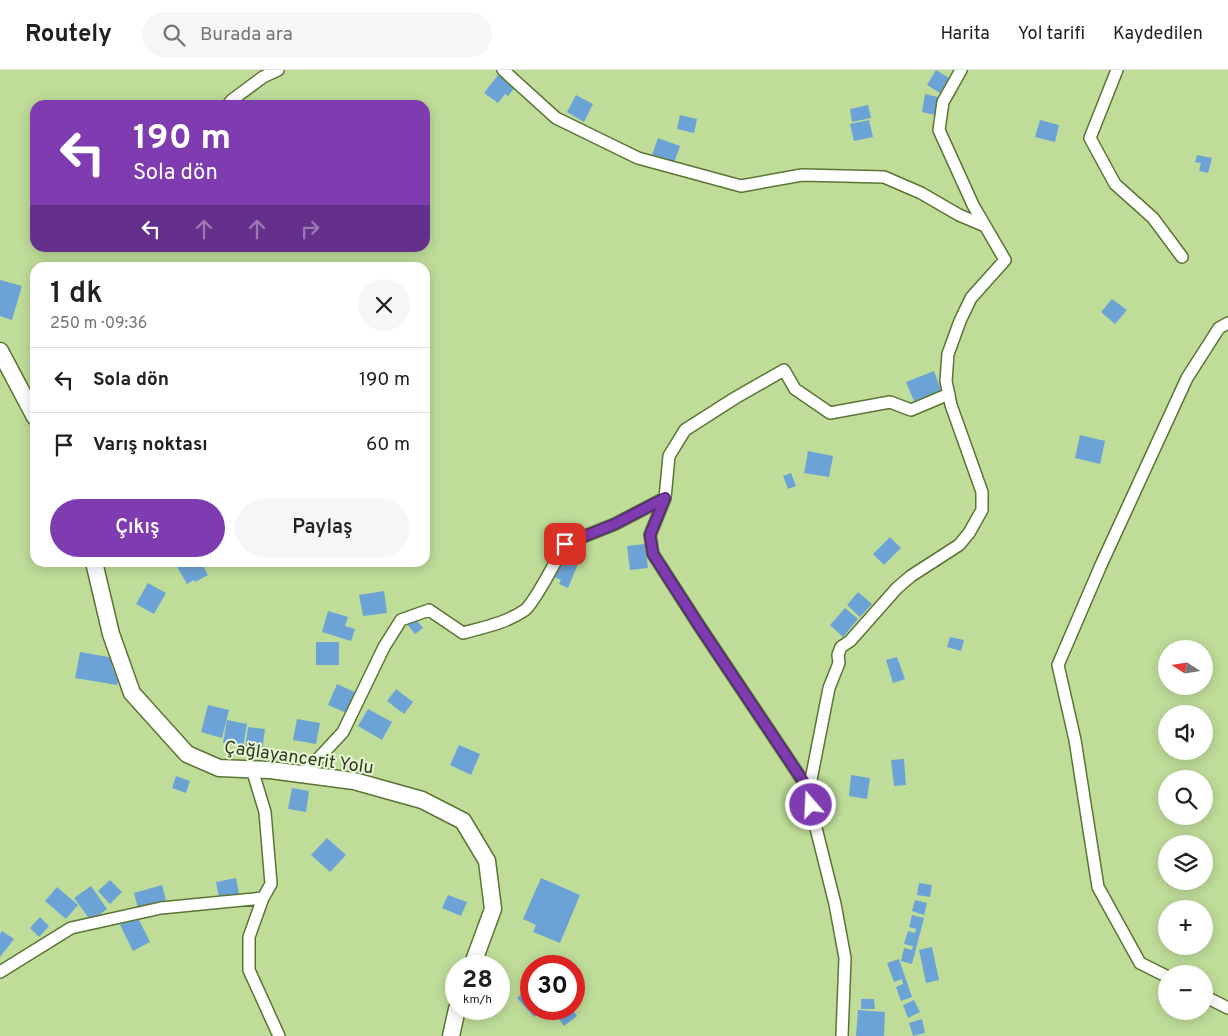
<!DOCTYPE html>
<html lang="tr">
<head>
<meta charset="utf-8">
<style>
	body { margin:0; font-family:Overpass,sans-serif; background:#f6f6f6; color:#202124; height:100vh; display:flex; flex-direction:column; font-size:19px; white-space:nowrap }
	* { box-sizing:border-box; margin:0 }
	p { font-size:16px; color:#757577 }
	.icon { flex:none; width:28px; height:28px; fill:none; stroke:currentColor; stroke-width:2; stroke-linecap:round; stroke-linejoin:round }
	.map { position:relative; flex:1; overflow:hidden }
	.drawer { position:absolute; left:30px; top:192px; width:400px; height:305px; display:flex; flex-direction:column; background:#fff; border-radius:15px; box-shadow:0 2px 12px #0003 }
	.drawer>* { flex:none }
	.hud { position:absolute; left:30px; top:30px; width:400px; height:152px; border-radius:15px; box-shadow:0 2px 12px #0003; background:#7f3cb0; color:#fff; overflow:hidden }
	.needle { width:32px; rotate:282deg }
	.controls { position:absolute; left:1158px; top:570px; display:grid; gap:10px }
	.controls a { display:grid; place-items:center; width:55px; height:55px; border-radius:50%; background:#fff; box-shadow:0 2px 12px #0003; font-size:25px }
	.speed { position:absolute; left:445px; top:885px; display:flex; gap:10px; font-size:25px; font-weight:700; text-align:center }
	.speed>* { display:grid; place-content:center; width:65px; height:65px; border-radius:50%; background:#fff; box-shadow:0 2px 12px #0003; line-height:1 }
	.speed small { font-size:12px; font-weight:400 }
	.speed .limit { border:8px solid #d22; background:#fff; color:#111 }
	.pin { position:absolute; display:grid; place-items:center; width:42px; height:42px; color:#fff; margin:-21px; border-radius:10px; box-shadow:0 2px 8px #0006 }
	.me { position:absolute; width:55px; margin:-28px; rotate:341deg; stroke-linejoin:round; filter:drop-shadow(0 0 4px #0008) }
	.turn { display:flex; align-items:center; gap:18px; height:105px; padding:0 20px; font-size:22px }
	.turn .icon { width:65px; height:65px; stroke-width:2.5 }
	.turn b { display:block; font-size:35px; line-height:42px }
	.lanes { display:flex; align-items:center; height:48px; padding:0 20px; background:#0003; justify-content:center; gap:25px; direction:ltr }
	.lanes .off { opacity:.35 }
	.round { display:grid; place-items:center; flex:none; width:52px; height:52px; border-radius:26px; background:#f6f6f6 }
	.overview { display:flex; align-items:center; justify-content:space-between; height:85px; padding:0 20px }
	h1 { font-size:30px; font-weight:600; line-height:38px }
	.cta { display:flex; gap:10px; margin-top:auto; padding:10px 20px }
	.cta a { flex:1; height:58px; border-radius:30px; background:#7f3cb0; color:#fff; font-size:20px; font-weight:600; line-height:58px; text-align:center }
	.cta a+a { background:#f6f6f6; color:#202124 }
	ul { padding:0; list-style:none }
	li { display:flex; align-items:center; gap:15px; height:65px; padding:0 20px; border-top:1px solid #e0e0e0 }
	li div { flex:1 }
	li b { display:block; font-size:19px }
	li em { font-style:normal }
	header { display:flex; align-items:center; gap:30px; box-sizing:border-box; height:70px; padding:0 25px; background:#fff; border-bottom:1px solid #e0e0e0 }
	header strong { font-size:24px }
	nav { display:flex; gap:28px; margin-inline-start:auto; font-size:18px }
	.search { width:350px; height:45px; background:#f6f6f6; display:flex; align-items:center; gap:12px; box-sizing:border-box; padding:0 18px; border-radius:28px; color:#757577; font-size:19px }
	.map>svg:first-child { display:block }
</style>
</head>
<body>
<header>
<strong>Routely</strong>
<div class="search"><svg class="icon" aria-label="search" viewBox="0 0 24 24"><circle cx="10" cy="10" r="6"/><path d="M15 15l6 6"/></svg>Burada ara</div>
<nav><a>Harita</a><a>Yol tarifi</a><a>Kaydedilen</a></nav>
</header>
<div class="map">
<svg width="1228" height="966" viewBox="0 0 1228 966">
	<rect width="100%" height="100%" fill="#bfdd99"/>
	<path fill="#6ca3d6" d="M936,0L949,8L940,23L927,15Z
		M498,5L515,17L508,26L505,24L498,33L484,23Z
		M925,24L938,27L935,45L922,42Z
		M576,25L593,34L584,52L567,42Z
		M868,35L871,48L852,52L850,39Z
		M680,45L697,49L694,63L677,59Z
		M869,50L873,67L854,71L850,54Z
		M1040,50L1059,55L1055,72L1035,67Z
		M658,68L680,76L674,93L652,85Z
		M1197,85L1212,88L1208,103L1199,101L1201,93L1195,92Z
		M0,210L22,216L12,250L0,246Z
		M1112,229L1127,240L1115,254L1101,242Z
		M934,301L941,320L914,331L906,312Z
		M1080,365L1105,371L1100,394L1075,388Z
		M808,381L833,386L829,407L804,403Z
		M791,403L796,416L788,419L783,406Z
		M890,467L901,478L884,495L873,484Z
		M645,474L648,498L630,500L627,476Z
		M562,488L578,494L568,518L559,514L561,510L554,507Z
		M180,492H201L208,505L195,512L194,510L187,514L176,495Z
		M148,513L166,523L154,544L136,534Z
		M384,521L387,543L363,546L359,525Z
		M858,522L872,534L860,547L847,535Z
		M845,538L858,549L843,567L830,555Z
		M328,541L348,547L345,556L355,559L351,571L322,562Z
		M414,547L423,558L415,564L407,554Z
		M950,567L964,570L961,581L947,577Z
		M316,572H339V595H316Z
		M80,582L114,588L112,598L120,600L117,615L75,608Z
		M897,587L905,609L893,613L886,590Z
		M337,614L359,624L349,644L328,635Z
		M396,619L413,632L404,644L387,631Z
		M208,635L229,640L222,668L201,662Z
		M368,639L392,652L382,670L358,656Z
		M297,649L320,653L316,674L293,670Z
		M227,650L247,654L243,677L223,673Z
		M248,657L265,659L262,681L245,678Z
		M459,675L480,684L471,705L450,695Z
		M904,689L906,715L894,716L891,690Z
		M851,705L870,708L867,729L849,726Z
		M176,706L190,711L186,723L172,718Z
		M292,718L309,721L306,742L288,739Z
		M327,768L346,785L330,802L311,785Z
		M236,808L239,824L219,828L216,812Z
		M541,808L580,825L560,873L533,862L536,855L523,849Z
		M110,810L122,822L110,834L98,821Z
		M919,813L932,815L930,827L917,825Z
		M162,815L166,830L138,838L134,823Z
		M91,816L107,839L91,851L74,828Z
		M57,817L78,835L66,849L45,831Z
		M448,825L467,832L461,846L442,838Z
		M915,830L927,833L924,845L912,841Z
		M912,845L924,848L912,894L901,891L904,878L912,880L913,876L904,874L908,861L915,863L916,859L909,857Z
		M137,846L150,872L133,881L120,855Z
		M40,847L49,856L39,867L30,858Z
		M2,861L14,869L0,887V864Z
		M932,877L939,910L926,913L919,880Z
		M899,889L912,927L901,931L896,917L903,914L902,909L894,912L887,893Z
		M531,916V939H543L534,947L517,928Z
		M861,929H874L875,939H861Z
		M914,930L920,942L908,948L903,935Z
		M560,939H572L577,946L564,956L555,943Z
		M858,940L885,942L884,966H856Z
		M922,949L925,963L913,966L909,953Z"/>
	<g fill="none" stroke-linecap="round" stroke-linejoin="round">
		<defs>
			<path id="street" d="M503,0L556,48L638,88L741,116L802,105L884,107L921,123L959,145L985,156
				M1117,0L1090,68L1115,114L1153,148L1182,187
				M228,35L232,30L263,7L278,0
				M252,699L265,742L271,814L263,828L249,867V900L279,966
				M303,705L343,662L384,577L401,550L429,540L463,563C485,557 506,553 525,540C535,532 558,487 565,474L615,454L665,428
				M809,720L700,557L653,484L650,465L665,428L669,386L685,360L735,328L784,300L795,319L830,343L890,332L911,340L949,324
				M0,902L71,858L161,838L263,828
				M1166,906L1140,893L1098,817L1075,670L1058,595L1101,495L1187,308L1219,258L1228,253
				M1204,926L1228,938
				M842,966L845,888L835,834L814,750L809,720L829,618L839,593L838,585L841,577L850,571L897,518L911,506L959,475L969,463L982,440V422L951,335L946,311L948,284L960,251L971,228L1005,190L973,135L939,60L943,32L961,0"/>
			<path id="secondary" d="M0,281L35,347
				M94,492L111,564L132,623L187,684L219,698L270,700L354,711L422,730L463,751L487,791L493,839L472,896
				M451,966L457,939"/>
		</defs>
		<use href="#street" stroke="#5a7434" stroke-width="14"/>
		<use href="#secondary" stroke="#5a7434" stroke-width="19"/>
		<use href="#street" stroke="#fff" stroke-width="11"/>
		<use href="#secondary" stroke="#fff" stroke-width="16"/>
	</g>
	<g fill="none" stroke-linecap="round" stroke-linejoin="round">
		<defs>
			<path id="route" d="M565,474L615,454L665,428L650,465L653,484L700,557L809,720L811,735"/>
		</defs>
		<use href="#route" stroke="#532772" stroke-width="12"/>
		<use href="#route" stroke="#7f3cb0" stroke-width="9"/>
	</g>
	<g text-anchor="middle" stroke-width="4" stroke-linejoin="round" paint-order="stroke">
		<g font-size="18" fill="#2f3a1f" stroke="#e8f8d6">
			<text transform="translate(299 687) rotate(8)" y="6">Çağlayancerit Yolu</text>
		</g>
	</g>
</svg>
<div class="controls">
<a><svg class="needle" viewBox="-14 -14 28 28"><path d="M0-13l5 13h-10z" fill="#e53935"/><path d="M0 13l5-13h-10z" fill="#757577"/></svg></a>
<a><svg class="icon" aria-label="sound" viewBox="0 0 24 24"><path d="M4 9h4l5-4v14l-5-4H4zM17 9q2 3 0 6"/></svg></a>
<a><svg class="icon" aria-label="search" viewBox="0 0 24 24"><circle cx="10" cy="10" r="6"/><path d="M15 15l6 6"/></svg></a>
<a><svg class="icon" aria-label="layers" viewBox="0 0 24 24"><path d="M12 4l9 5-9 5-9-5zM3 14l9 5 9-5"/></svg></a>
<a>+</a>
<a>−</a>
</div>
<div class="speed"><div>28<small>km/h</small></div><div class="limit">30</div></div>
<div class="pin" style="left:565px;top:474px;background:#d93025"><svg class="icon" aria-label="arrive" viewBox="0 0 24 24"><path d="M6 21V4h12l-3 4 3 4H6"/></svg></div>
<svg class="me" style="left:811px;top:735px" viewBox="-20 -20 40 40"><circle r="17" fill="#7f3cb0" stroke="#fff" stroke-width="3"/><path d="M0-11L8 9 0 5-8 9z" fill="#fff"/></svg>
<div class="hud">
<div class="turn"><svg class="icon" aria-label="left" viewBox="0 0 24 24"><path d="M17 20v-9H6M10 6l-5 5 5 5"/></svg><div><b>190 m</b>Sola dön</div></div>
<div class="lanes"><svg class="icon" aria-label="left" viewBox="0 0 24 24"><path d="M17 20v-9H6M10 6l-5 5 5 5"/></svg><svg class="icon off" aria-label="ahead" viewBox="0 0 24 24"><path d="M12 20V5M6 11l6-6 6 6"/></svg><svg class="icon off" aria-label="ahead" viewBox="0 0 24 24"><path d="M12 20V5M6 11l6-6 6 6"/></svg><svg class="icon off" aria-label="right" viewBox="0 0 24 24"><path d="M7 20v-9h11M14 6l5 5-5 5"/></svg></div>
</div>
<section class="drawer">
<div class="overview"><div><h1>1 dk</h1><p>250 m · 09:36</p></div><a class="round"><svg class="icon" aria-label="close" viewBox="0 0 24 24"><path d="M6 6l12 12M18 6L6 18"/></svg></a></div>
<ul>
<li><svg class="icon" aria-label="left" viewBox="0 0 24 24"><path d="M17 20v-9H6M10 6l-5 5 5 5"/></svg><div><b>Sola dön</b></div><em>190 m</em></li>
<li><svg class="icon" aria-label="arrive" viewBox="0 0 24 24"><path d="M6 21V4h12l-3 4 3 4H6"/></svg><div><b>Varış noktası</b></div><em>60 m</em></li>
</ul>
<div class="cta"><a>Çıkış</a><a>Paylaş</a></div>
</section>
</div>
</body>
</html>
